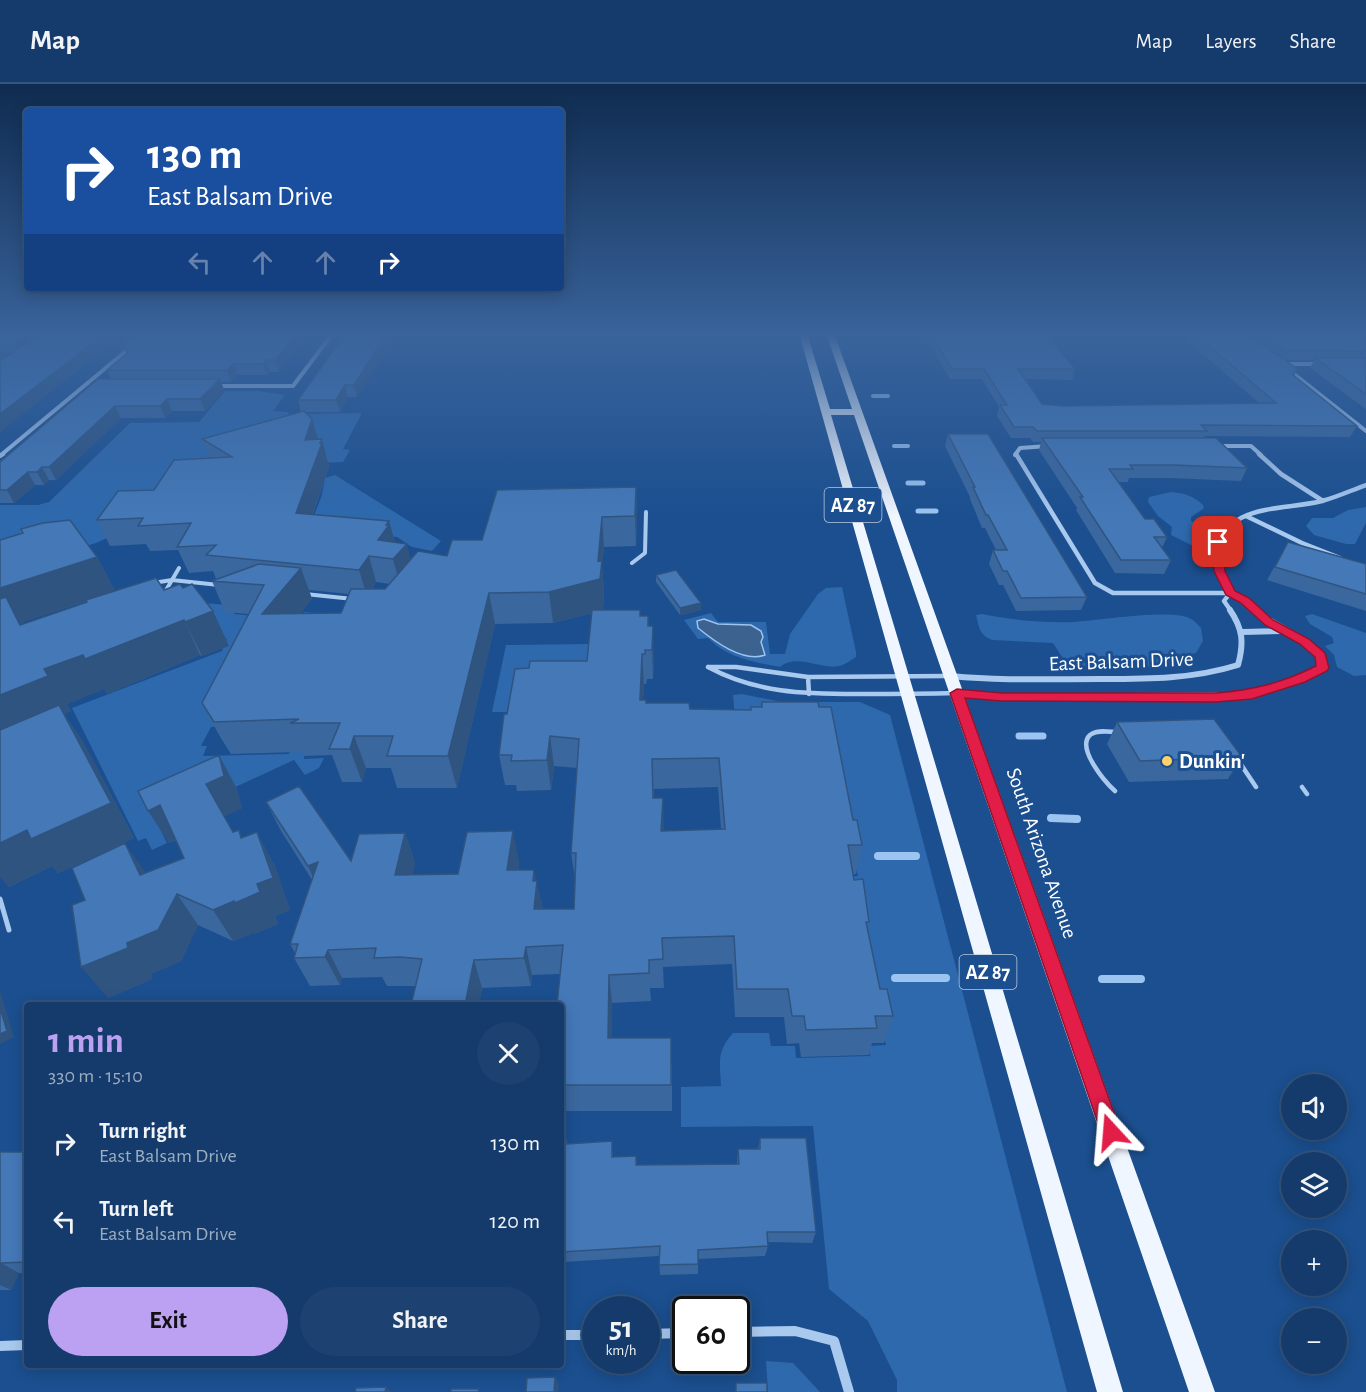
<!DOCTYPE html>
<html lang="en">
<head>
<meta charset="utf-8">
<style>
	body { margin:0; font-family:"Alegreya Sans",sans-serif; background:#1d4271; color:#f1f3f6; height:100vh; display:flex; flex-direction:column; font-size:22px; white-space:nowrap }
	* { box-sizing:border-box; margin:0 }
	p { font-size:20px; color:#9dadc1 }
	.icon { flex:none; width:33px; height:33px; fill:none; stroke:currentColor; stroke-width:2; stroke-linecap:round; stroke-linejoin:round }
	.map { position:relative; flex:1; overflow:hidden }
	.side { position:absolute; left:24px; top:918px; width:540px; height:366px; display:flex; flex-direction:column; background:#143b6b; border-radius:6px; box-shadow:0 3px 15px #0003,0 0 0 2px #33557e }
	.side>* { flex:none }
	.hud { position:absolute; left:24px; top:24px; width:540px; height:183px; border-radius:6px; box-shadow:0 3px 15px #0003,0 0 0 2px #33557e; background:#1a4fa0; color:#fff; overflow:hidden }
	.controls { position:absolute; left:1281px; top:990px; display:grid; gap:12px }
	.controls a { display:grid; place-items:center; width:66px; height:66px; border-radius:50%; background:#143b6b; box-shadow:0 3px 15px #0003,0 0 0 2px #33557e; font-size:30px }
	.speed { position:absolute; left:582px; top:1212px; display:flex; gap:12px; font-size:30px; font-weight:700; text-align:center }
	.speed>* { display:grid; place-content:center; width:78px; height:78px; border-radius:50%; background:#143b6b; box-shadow:0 3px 15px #0003,0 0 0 2px #33557e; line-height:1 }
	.speed small { font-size:15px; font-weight:400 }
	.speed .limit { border:3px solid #111; border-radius:9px; background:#fff; color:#111 }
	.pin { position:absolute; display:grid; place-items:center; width:51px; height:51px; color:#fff; margin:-26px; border-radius:12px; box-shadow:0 3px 9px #0006 }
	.me { position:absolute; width:66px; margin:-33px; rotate:341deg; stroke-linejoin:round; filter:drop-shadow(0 0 4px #0008) }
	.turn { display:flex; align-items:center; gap:21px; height:126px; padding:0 24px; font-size:27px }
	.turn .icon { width:78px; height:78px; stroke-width:2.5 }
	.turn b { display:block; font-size:42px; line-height:51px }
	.lanes { display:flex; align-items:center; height:57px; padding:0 24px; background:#0003; justify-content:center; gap:30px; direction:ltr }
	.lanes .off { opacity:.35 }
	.round { display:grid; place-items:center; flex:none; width:63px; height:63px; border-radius:32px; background:#1d4271 }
	.headline { display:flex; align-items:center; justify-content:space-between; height:102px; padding:0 24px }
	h1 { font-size:36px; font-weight:700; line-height:45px; color:#bca0f2 }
	.cta { display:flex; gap:12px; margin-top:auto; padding:12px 24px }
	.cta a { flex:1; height:69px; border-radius:36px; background:#bca0f2; color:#111; font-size:24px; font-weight:700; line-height:69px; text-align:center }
	.cta a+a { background:#1d4271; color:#f1f3f6 }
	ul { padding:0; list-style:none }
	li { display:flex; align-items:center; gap:18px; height:78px; padding:0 24px }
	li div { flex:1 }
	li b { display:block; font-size:22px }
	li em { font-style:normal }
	header { display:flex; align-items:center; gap:36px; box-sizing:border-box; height:84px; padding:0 30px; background:#143b6b; border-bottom:2px solid #33557e }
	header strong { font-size:28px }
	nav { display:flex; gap:33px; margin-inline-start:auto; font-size:21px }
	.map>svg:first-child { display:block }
</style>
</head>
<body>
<header>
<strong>Map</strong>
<nav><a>Map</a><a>Layers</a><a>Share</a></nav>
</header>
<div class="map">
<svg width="1366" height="1308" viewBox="0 0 1366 1308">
	<rect width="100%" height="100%" fill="#1b4f8f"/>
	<path fill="#2e69ad" d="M225,307H258L285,311L273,327L287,328L289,330L362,329L343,365L350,366L343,378L267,381L96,459L0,489V421H38L49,418L130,339L199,338Z
		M335,391L441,457L432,467L412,463L397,453L310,442L322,411L325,394Z
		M1171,408C1185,409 1194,412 1204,422L1203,425L1191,433V437L1204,444L1197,454V464L1171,451L1172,443L1158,432L1148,418L1149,413Z
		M1366,423V439L1355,460H1346L1314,451L1306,442L1312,434H1333L1348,426Z
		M842,503L856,568V573C851,576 845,581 839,582C821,586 797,569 780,583C754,578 727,574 708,554L698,555L684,536L711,529L718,538H766L770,570H785L790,550L818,510L826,504Z
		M181,517L239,522L234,530L297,536L304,528L359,534L222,642L211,643L201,662H207L203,672L289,670L290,666H304V675L324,674L319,684L305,691L294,676L157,739L167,759L152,766L146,754L138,757L72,624L222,567L227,556L210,533Z
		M982,530C1012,536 1042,539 1073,538C1097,537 1173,524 1191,535C1195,537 1198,541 1201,544L1203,557L1196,569L1187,571L1185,575L1191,580L1071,587L1053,559L992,556C979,551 979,543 976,531Z
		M1312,530L1366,549V591L1354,592L1337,583L1334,571L1325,562L1334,559L1332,553L1310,540L1305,532Z
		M589,560L585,605L517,628H492L506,561Z
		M742,610L782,618H860L890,631L1067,1308H897V1296L868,1237L829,1205L813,1042L681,1043V1003L721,1002C720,978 716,968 733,949H769L771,962H795L796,974L870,972L869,962L886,961L843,793L858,792L852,765L736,646L733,611Z
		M766,1277L793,1279L820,1308H768Z"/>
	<path fill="#3c6290" stroke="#9cc4f0" stroke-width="1.5" d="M704,535L718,540L751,541L761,547L763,553L761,558L765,571C743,579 714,557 698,544L697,537Z"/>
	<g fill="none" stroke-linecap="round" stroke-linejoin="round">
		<path stroke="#9cc4f0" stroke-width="4" d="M873,312H888
			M894,362H908"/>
		<path stroke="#9cc4f0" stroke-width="5" d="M908,399H923
			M918,427H936"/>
		<path stroke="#9cc4f0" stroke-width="7" d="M1019,652H1043"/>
		<path stroke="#9cc4f0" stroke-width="8" d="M1051,734L1077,735
			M878,772H916
			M895,894H946
			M1102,895H1141"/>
		<path stroke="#a9c9ee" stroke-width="4" d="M632,479L645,469L646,428
			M153,499L172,496L219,501
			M165,508L179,484
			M305,510L353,515"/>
		<path stroke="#a9c9ee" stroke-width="4.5" d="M708,583C756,609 804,610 857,610C890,610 922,610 955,609
			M708,583H736L808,593L948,592
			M808,593L809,610
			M1236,673L1256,703
			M1302,703L1307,710
			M1115,707C1105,698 1076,664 1090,651C1096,645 1110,648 1118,648"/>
		<path stroke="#a9c9ee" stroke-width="5" d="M0,815L9,846"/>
		<path stroke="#a9c9ee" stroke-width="4" d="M1283,280H1320
			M1289,286L1366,347
			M216,302H293L333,249
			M1217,362H1251L1261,371
			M1,371L131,263
			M1015,371L1020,364L1048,362"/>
		<path stroke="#a9c9ee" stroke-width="4.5" d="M1016,370L1095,499L1113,509H1230
			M1259,370L1281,390L1323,417
			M0,372L3,370
			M1246,432L1302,459L1340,474
			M1230,509L1224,517L1231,527
			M1257,527C1249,521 1236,515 1230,509C1222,501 1219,486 1219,475C1217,418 1283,427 1322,417C1337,413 1352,406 1366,401"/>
		<path stroke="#a9c9ee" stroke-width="6" d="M1243,548L1281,547
			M951,592C1001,597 1051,595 1102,595C1149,595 1193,595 1238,581C1244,559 1243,545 1230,526
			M957,609L1002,613L1252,611L1300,595L1323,584C1315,553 1277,545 1255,526"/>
		<path stroke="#a9c9ee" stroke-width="10" d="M736,1248L795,1247L834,1257L849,1308
			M646,1250L686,1249
			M561,1251H596
			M0,1262L27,1261"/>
		<path fill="#f0f6ff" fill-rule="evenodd" d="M799,249H807L830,325H852L826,249H834L1215,1308H1189L854,331H831L1123,1308H1097Z"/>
	</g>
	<path fill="#3a679d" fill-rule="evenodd" d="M0,249H112L132,250L134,249H310L279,288H270L267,291H237L231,298H221L224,306L205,327H172L165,334H121L56,396H49L44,401H35L14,419H0V378L111,295L107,286L127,270L123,263L122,265L114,256L0,348ZM5,269H12L7,273Z
		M346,249L357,313H348L340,328H305L312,335L318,355H322L329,383L313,430L389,437L395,458L411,475L447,472L482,456L636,403L637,433L636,462L604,463L602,482L604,507L603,526H640V532H648L649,542L654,572L653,595H647L646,600H644L643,616L646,619L690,625L750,626L751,623H761L762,618L819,623L853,736L862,761L856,790H853L854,796L869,838L867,845L880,905L893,932L884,959H872L869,971L801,973L799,959L787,960L784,933H735L732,880L663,883L664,904H650L651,917L612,919V954L672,981V1027H561L560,890L532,891L531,902L482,904L479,921H411L416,902H387L382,893L342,894L340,901L310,902L294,874L295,869L290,860L312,796L281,747L266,718L351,777L405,749L415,779L412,791L458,790L519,777L518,786L536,797L543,825H574L575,795L571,769L577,684L554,682L551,706L517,707L516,701H505L499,671L507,630L529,584L587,577L592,529L553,539L495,540L457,704H397L391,684H366L362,698H342L332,671L304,672L302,668L231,670L219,651L202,619L249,530L225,528L212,497L216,495L213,487L189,489L178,466L150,467L146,460L110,462L97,436L210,374L202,355L301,328L298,316ZM376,498L390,500L385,505H372ZM309,506L349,510L341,529L300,530L312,515ZM718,703L721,745L663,747L654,714V705Z
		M923,249H1045L1075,285L1072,296L1025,295L1042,320L1063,322L1259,319L1179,249H1366V325L1310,284L1314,276H1285L1297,285L1294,292L1357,342L1350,353L1205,352L1204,354L1247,384L1241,397L1169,394H1129L1128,398H1118L1145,435L1167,453L1162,464L1171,476L1164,490L1115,489L1076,426L1077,424L1039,366L1041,358H1033L1030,354H1011L997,332L999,323L982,295H950Z
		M948,350L1087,513L1081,526L1016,527L1003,501H999L989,480L993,466H996L985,444H982L970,415V413L945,362Z
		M0,456L97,473L115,507L164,506L183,504L213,527L229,562L202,572L200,571L107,610L104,605L67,620L71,627L64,630L82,656L134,754L58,789L52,782L9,803L0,792ZM86,517L87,518L23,540L22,538Z
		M1288,458L1366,480V527L1267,496Z
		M656,491L701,519V526L680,531L656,498Z
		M1117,638L1242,673L1228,695L1129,698L1107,660Z
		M236,703L242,724L224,732L233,748L243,754L274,780L290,826L275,832L278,840L254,850L253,849L233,857L198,841L181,877L151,890L152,895L108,914L146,789L184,774L176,756L169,759L148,727Z
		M760,1054L816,1148L812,1159L767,1158L768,1162L765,1172L698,1175V1190L660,1191L659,1172L564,1178V1183H561V1056L568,1060L613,1069V1073L636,1072L637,1081L737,1080L738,1065H758Z
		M0,1068H27V1189H19L11,1206H0Z"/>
	<path fill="#305480" d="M28,249H49L21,269L15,258Z
		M106,249H111L114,256L0,348V330Z
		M123,249H131L133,253L122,260L123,263L122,265L117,254Z
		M298,249H310L279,288L275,276Z
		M387,249H397L357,313L354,301Z
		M3,266L9,277L0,284V268Z
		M266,276L270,288L267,291L263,280Z
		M233,280L237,291L231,298L227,286Z
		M220,295L224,306L205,327L200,315Z
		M345,301L348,313L340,328L336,316Z
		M167,315L172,327L165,334L160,322Z
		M115,322L121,334L56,396L49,383Z
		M312,335L319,358L305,356Z
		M322,355L329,383L304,454L296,429Z
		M42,383L49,396L44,401L37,388Z
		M28,388L35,401L14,419L7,406Z
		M636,403L637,433L636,462L635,432Z
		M602,433L604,463L602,482L604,507L603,526L553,539L549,508L598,477Z
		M389,437L396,462L378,456Z
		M407,460L413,485L400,501L393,475Z
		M369,472L376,498L367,512L359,486Z
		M97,473L115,507L22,538L28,547H0V504Z
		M301,484L312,515L274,562L262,530Z
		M489,509L495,540L457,704L448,672Z
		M701,519V526L680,531V524Z
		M213,527L229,562L202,572L185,538Z
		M184,536L200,571L107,610L104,605L67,620L71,627L64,630L82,656L134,754L58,789L52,782L9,803L0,792V611L44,585L83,571Z
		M653,542L654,572L653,595L652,566Z
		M642,570L644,600L641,646L640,616Z
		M354,652L366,684L362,698L350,665Z
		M550,652L554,682L551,706L547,676Z
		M219,671L236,703L242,724L224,732L206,700Z
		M663,714L664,744L662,776L661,747Z
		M160,721L180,753L169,759L148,727Z
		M513,747L519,777L513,816L507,786Z
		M257,748L274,780L290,826L275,832L278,840L254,850L253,849L233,857L213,826L257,800Z
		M405,749L415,779L406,820L395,791Z
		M125,759L148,792L140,791Z
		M318,778L322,812L308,782Z
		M534,786L537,801V797L543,826L534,825L533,797Z
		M177,810L198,841L181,877L151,890L152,895L108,914L81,883L127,859Z
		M526,863L532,891L531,902L524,874Z
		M328,866L342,894L340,901L325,873Z
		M474,876L482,904L479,921H465Z
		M609,891L612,919V981L608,954Z
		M0,907L14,953L0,960Z
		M561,1169L564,1178V1183L561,1175Z
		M1,1179L19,1189L11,1206L0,1201V1182Z
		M555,1293L559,1300L558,1308H554Z
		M386,1303L392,1308H385Z"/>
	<path fill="#4478b7" stroke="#305480" stroke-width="1.5" fill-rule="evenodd" d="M0,249H28L15,258H0Z
		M42,249H106L0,330V277Z
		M112,249H123L117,254Z
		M134,249H298L275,276H266L263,280H233L227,286H107L129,268L122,260Z
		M346,249H387L354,301H345L336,316H298Z
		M930,249H1045L1075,285H1018L1042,320L1063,322L1276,319L1194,249H1248L1297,285L1293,291L1357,342L1201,341L1207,347H1037L1033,343H1014L1000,321H1007L984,285H952Z
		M1261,249H1366V267L1285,266Z
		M1315,274H1366V310Z
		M98,295H220L200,315H167L160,322H115L49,383H42L37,388H28L7,406H0V378Z
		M304,327L312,335L305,356L322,355L320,359H322L296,429L389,437L386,441H389L378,456L407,460L393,475L369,472L359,486L206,471L216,461L177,463L191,439L138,442L143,434L97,436L118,407L154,406L174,376L232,373L202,355Z
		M948,350H988L1087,513L1021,514L1007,487H1003L993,466H1007L988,431H986L973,403H975Z
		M1042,354H1216L1247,384L1174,381H1130L1133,385H1109L1145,435H1154L1167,453H1154L1171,476H1121L1080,413H1083Z
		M636,403L635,432L602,433L598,477L602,476L600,495L549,508L489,509L448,672H387L393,652H354L350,665H329L340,639H290L299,635L214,638L202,619L264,501L212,497L259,480L301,484L262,530L341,529L351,505H385L418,467L447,472L452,456H482L497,406Z
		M70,436L97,473L0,504V456L23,449L21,445L43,439Z
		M1288,458L1366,480V510L1275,483Z
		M676,486L701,519L680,524L656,491Z
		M156,494L164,506L180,500L183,504L192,500L213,527L185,538L184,536L85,575L83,571L44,585L48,592L0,611V515L6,513L20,541L87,518L86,516Z
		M592,526H640V532H648V542H653L652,566H645V570H642L640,616H646V619H689L690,625L751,626V623H762V618H818L819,623H831L853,736H857L862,761H848L854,796L863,795L869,838H866L880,905H887L893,932H875L877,944L806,946L804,932H792L788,905H737L734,852L662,854L663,875L649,876V889L609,891L608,954H671V1001H561V921H557L563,861L526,863L524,874L474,876L465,921H411L422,875L400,873L374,874L376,864L328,866L325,873L294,874L298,860H290L318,778L308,782L266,718L299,702L351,777L359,750L405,749L395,791L458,790L467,748L513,747L507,786H534L533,797H537L534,825H574L576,769H571L579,655L550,652L547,676L511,677L512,671H499L504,630H507L515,585L529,584L530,577H587ZM719,674L725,745L661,747L663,714H653L652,675Z
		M59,621L111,719L31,755L27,746L0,759V646Z
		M1214,635L1242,673L1140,677L1117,638Z
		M219,671L224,692L206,700L233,748L239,746L241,754L257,748L273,794L257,800L260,808L235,819L234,817L213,826L177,810L158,846L127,859L128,864L81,883L72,821L85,816L72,784L125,759L140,791L184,774L160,721L148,727L138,707Z
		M0,924L7,947L0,950Z
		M760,1054H806L816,1148H767L768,1162L698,1166V1180L659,1181L660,1162L561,1168V1056H567V1060L612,1057V1073L636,1072V1081L739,1080L738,1065H760Z
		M0,1068H27V1178L1,1179L0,1182Z
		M555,1293L554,1308H526L527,1294Z
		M736,1299H767V1308H736Z
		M386,1303L385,1308H355L356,1304Z
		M451,1305H479L478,1308H451Z"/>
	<linearGradient id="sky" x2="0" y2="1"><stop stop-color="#0f2b4f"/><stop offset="0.58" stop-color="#39639b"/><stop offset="1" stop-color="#39639b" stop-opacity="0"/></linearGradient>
	<rect width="1366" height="432" fill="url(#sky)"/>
	<path fill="#e11d48" stroke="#92132f" stroke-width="1.5" d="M1218,455L1223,458L1225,487L1235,507L1249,514L1273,536L1309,555L1325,569L1329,584L1327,587L1305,598L1252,615L1216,618L1002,617L965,614L1121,1048L1118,1055L1111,1058L1104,1055L1101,1048L950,609L957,605L1002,609H1216C1253,606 1282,599 1316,582L1315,573L1300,560L1265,541L1241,519L1226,511L1214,487L1213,458Z"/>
	<circle fill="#ffd166" stroke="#1b4f8f" stroke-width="2" cx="1167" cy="677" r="6"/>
	<g text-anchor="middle" stroke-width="6" stroke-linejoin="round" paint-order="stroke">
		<g fill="#1b4f8f" stroke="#bbcadd" stroke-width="1.5">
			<rect x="824.5" y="404" width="57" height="34" rx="4.5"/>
			<rect x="959.5" y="871" width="57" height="34" rx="4.5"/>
		</g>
		<g font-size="20" font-weight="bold" fill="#fff">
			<text x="853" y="428">AZ 87</text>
			<text x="988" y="895">AZ 87</text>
		</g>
		<g font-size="21" fill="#fff" stroke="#1b4f8f">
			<text transform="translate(1121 577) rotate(-2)" y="7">East Balsam Drive</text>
			<text transform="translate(1042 769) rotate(71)" y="7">South Arizona Avenue</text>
		</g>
		<g font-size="21" font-weight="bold" fill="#fff" stroke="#1b4f8f" text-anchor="start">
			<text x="1179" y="684">Dunkin'</text>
		</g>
	</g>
</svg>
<div class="controls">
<a><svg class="icon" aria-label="sound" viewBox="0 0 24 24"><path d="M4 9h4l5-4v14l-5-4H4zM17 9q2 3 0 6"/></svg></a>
<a><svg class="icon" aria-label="layers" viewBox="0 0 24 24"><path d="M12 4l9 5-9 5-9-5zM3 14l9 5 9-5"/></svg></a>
<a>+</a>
<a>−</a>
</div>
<div class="speed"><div>51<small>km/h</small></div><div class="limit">60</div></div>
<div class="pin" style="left:1218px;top:458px;background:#d93025"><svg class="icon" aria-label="arrive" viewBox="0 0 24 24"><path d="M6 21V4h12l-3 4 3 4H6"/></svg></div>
<svg class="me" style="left:1111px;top:1048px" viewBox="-20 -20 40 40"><path d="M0-17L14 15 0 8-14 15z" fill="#e11d48" stroke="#fff" stroke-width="4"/></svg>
<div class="hud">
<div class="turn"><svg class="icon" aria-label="right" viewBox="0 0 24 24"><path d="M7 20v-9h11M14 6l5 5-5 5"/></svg><div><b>130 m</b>East Balsam Drive</div></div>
<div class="lanes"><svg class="icon off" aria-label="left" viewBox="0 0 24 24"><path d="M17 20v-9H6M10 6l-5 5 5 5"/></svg><svg class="icon off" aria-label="ahead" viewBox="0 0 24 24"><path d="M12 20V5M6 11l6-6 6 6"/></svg><svg class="icon off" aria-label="ahead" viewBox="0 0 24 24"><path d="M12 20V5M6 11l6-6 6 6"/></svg><svg class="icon" aria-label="right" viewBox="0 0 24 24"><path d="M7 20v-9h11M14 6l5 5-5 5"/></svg></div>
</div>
<section class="side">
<div class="headline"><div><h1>1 min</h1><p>330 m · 15:10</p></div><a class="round"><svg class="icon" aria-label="close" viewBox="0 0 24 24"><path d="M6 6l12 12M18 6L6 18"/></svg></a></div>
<ul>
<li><svg class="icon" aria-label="right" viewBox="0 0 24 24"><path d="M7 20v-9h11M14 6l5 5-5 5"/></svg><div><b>Turn right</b><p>East Balsam Drive</p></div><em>130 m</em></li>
<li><svg class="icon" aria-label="left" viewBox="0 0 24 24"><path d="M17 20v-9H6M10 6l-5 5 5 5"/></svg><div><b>Turn left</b><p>East Balsam Drive</p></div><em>120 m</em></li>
</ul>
<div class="cta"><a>Exit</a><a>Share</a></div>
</section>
</div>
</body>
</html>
